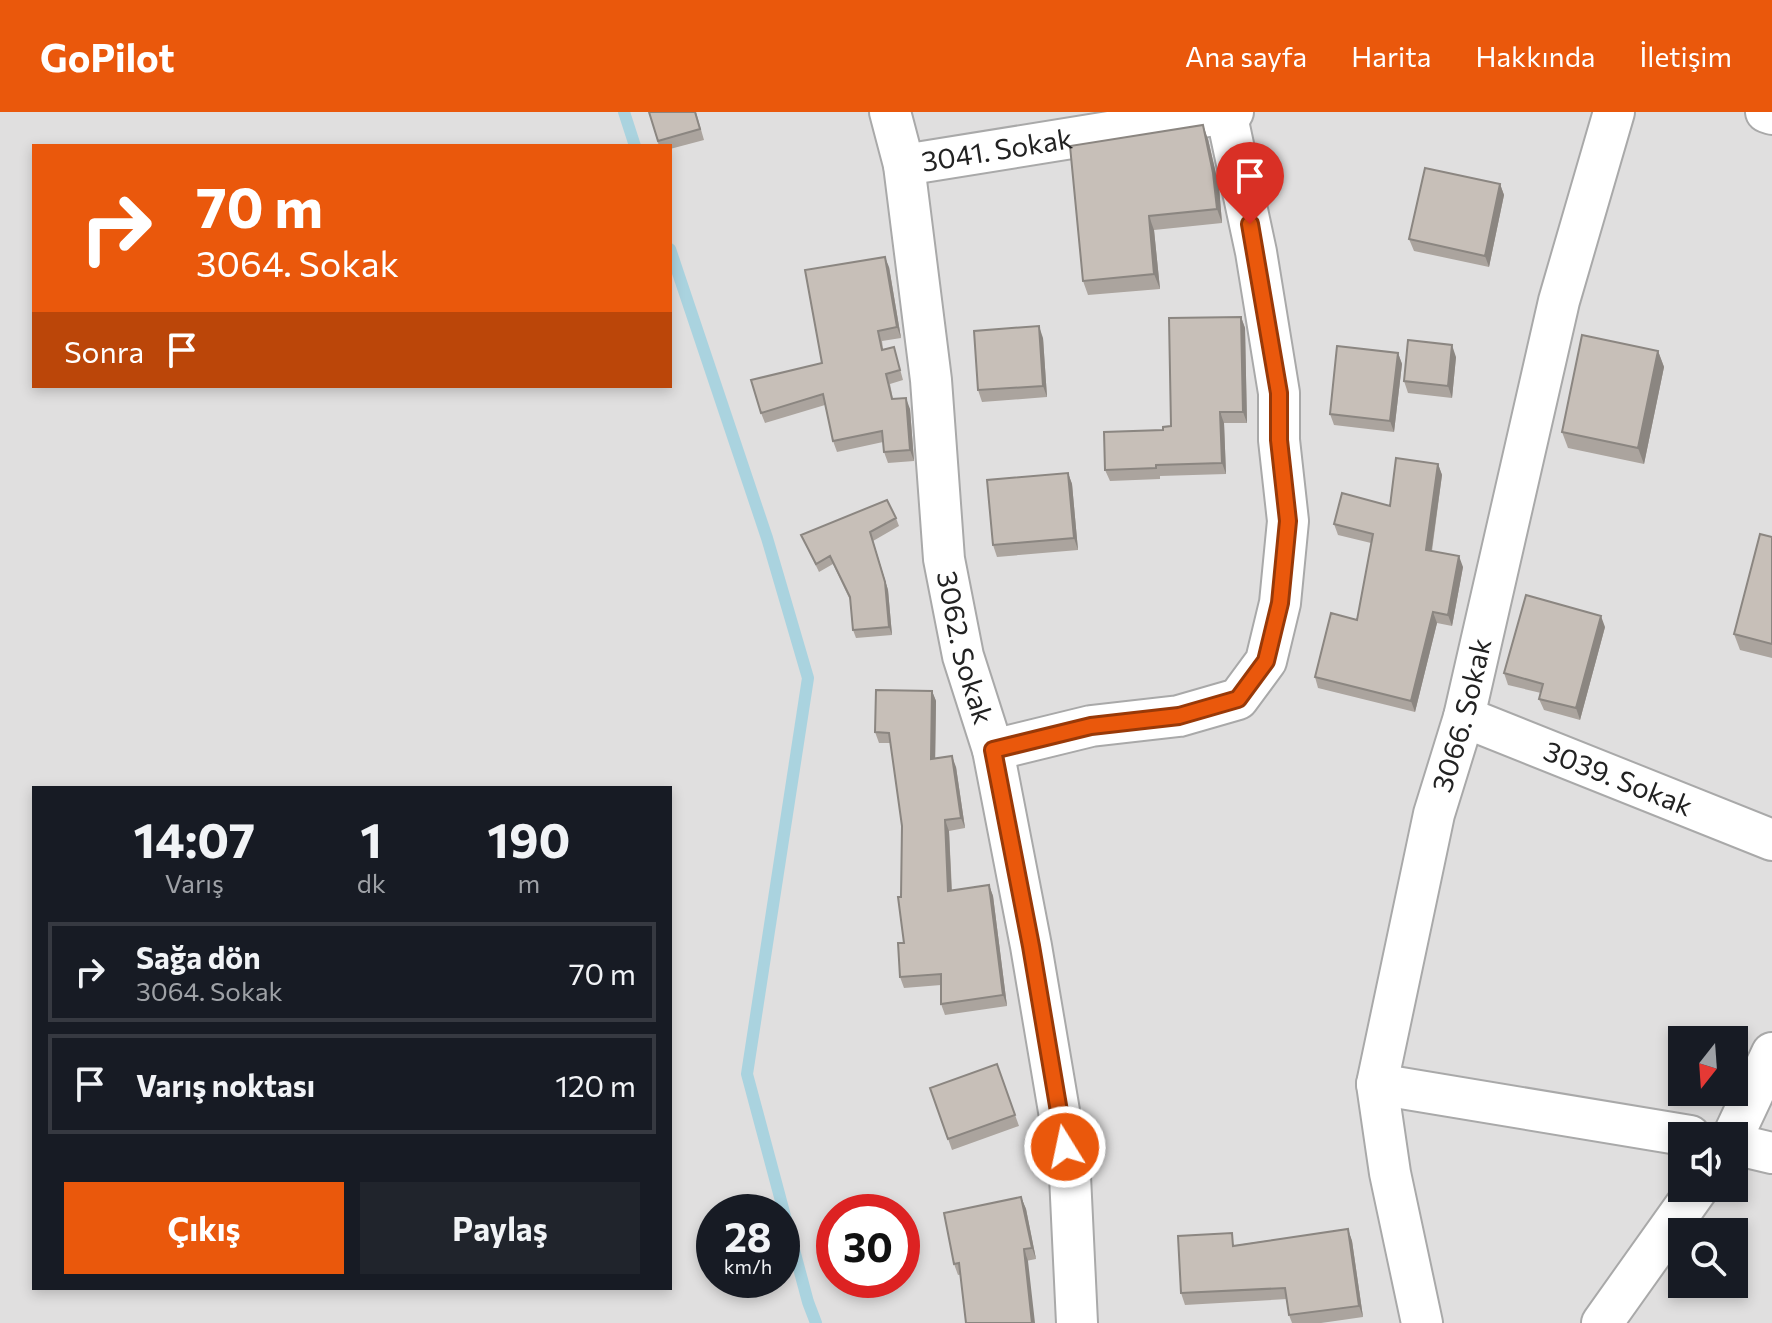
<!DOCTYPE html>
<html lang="tr">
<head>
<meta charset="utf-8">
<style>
	body { margin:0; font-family:Commissioner,sans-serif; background:#20242c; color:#f1f3f6; height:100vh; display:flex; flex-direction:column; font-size:30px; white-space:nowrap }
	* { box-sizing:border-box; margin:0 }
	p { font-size:26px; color:#9ea1a6 }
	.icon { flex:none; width:44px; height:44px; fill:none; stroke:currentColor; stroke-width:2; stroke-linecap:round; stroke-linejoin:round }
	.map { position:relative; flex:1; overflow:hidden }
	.panel { position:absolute; left:32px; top:674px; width:640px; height:504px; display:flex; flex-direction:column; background:#171b24; border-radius:0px; box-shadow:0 4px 12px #0003 }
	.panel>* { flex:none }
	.banner { position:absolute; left:32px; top:32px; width:640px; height:244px; border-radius:0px; box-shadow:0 4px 12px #0003; background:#ea580c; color:#fff; overflow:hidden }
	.needle { width:52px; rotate:197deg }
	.tools { position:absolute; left:1668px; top:914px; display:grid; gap:16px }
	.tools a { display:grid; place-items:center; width:80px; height:80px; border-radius:0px; background:#171b24; box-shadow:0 4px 12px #0003; font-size:40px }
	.speed { position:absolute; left:696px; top:1082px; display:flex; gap:16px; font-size:40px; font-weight:700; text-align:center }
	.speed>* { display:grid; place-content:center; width:104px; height:104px; border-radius:50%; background:#171b24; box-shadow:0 4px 12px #0003; line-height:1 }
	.speed small { font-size:20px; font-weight:400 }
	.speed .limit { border:12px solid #d22; background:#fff; color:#111 }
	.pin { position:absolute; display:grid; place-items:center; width:68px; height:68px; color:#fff; margin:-82px -34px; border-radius:50% 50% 50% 0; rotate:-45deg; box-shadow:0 0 8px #0007 }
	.pin .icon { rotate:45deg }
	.me { position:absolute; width:88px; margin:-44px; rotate:350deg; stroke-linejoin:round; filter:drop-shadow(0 0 6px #0008) }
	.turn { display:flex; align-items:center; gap:28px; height:168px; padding:0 32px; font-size:36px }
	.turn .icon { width:104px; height:104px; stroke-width:2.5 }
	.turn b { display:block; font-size:56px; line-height:68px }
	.then { display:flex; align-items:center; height:76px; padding:0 32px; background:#0003; gap:16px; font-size:30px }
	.eta { display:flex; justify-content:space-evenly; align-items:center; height:136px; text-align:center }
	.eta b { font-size:48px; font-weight:700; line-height:56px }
	.action { display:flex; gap:16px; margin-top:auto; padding:16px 32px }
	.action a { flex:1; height:92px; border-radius:0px; background:#ea580c; color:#fff; font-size:32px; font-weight:700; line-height:92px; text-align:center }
	.action a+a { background:#20242c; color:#f1f3f6 }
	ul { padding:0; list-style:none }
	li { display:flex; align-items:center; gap:24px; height:100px; margin:0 16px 12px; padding:0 16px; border:4px solid #363941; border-radius:0px }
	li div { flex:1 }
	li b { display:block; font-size:30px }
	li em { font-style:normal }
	header { display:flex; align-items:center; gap:48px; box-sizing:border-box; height:112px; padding:0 40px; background:#ea580c; color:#fff }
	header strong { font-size:38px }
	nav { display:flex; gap:44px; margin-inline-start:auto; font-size:28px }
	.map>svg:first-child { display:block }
</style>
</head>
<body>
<header>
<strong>GoPilot</strong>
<nav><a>Ana sayfa</a><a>Harita</a><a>Hakkında</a><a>İletişim</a></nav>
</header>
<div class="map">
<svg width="1772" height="1211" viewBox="0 0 1772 1211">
	<rect width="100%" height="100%" fill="#f2efe9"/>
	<path fill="#e0dfdf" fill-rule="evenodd" d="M0,0H1772V1211H0ZM34,34H670V274H34ZM34,676H670V1176H34ZM1682,928H1734V980H1682ZM1682,1024H1734V1076H1682ZM714,1100H782V1168H714ZM834,1100H902V1168H834ZM1682,1120H1734V1172H1682Z"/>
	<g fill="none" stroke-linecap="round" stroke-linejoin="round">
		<path stroke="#aad3df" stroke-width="12" d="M624,0L635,34
			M670,137L767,426L808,566L747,962L808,1190L816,1211"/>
		<defs>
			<g id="street">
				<path id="s1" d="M890,0L904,53L931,268L944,447L963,544L993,638L1031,834L1070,1064L1077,1211"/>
				<path d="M1766,0L1772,2"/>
				<path id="s2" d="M904,53L1233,0"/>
				<path id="s3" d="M1464,605L1772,728"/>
				<path d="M993,638L1091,614L1179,604L1238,587L1266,549L1280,491L1288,409L1279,328V281L1256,140L1226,0"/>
				<path d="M1377,972L1690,1024"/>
				<path d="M1733,1024L1772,941"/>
				<path d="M1734,1032L1772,1041"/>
				<path id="s4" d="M1422,1211L1390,1061L1377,972L1434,702L1464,605L1559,189L1614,0"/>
				<path d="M1602,1211L1698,1076"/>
			</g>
		</defs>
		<use href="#street" stroke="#a9a9a9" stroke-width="44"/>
		<use href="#street" stroke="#fff" stroke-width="40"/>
	</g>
	<path fill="#aba49e" d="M649,0H696L704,28L670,37V34H659Z
		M1208,27L1219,75L1222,111L1154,118L1160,177L1088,183L1083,169Z
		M1500,72L1504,83L1489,155L1414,139L1409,127Z
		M889,155L901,226L882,229L883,237L897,246L903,268L890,272L893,287L910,297L914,349L888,351L884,340L883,330L837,340L833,329L825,293L765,311L761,301L822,251Z
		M1241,205L1245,216L1247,311H1224L1226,362L1160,364V367L1110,369L1105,358L1163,318L1171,314Z
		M1043,226L1047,285L982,290L978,278Z
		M1658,239L1664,255L1644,352L1568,336L1562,320Z
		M1398,241L1402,252L1394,320L1334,313L1330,302Z
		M1456,245L1452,286L1408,281L1404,269Z
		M1438,352L1442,363L1432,439L1463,455L1452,514L1437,511L1415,600L1318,576L1315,565L1357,508L1371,431L1338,423L1334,412L1390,394Z
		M1068,361L1072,372L1078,438L997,445L993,433Z
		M896,406L899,414L873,429L888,478L892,523L856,526L853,518L850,488L833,452L819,460L801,423Z
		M1772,425V546L1740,538L1734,522Z
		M1605,515L1580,608L1544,598L1539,587L1541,581L1508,573L1504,561Z
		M932,579L936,589L935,646L956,655L965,716L949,719L952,778L989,773L993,784L1007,894L945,903L941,892V873L904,876L900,865L904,831L901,785L902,714L891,631H879L875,620Z
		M997,952L1019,1014L952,1038L930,976Z
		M1021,1085L1026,1097L1036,1147L958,1163L954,1152Z
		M1348,1117L1352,1129L1363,1205L1321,1211H1292L1289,1203L1287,1187L1185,1193L1181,1181L1236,1133Z"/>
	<path fill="#8b8681" d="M1203,13L1208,27L1219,75L1222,111L1217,97Z
		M1500,72L1504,83L1489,155L1485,144Z
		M1149,104L1154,118L1160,177L1154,162Z
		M885,145L889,155L901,226L897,215Z
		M1241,205L1245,216L1247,311L1243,300Z
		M1039,214L1043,226L1047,285L1043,274Z
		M1452,233L1456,245L1452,286L1448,274Z
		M1658,239L1664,255L1644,352L1638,336Z
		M1398,241L1402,252L1394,320L1390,309Z
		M906,286L910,297L914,349L910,338Z
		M1220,300L1224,311L1226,362L1222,351Z
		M1438,352L1442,363L1430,449L1426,438Z
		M1068,361L1072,372L1078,438L1074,426Z
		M873,429L888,478L892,523L889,515Z
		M1459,444L1463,455L1452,514L1448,503Z
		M1433,500L1437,511L1415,600L1411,589Z
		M1601,504L1605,515L1580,608L1576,596Z
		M932,579L936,589L935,658L931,647Z
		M952,644L956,655L965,716L961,706Z
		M945,708L949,719L952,789L948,779Z
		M989,773L993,784L1007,894L1003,883Z
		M1021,1085L1026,1097L1036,1147L1032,1136Z
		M1348,1117L1352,1129L1363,1205L1359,1194Z
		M1024,1137L1028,1149L1035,1211H1032Z"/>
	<path fill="#c7bfb8" stroke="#8b8681" stroke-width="2" d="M649,0H695L700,17L658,29Z
		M1203,13L1213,61L1217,97L1149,104L1154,162L1083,169L1070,34Z
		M1425,56L1500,72L1485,144L1409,127Z
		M885,145L897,215L878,219L882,238L894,235L900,258L886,262L892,287L906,286L910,338L884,340L882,319L833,329L823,282L761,301L751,268L822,251L805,158Z
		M1241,205L1243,300H1220L1222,351L1156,353V356L1105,358L1104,320L1163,318V315L1171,314L1169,206Z
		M1039,214L1043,274L978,278L974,219Z
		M1582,223L1658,239L1638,336L1562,320Z
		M1408,228L1452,233L1448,274L1404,269Z
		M1337,234L1398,241L1390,309L1330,302Z
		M1396,346L1438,352L1426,438L1459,444L1448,503L1433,500L1411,589L1315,565L1331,501L1357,508L1373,422L1334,412L1342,381L1390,394Z
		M1068,361L1074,426L993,433L987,368Z
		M887,388L896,406L870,420L885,470L889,515L853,518L850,485L830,444L816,452L801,423Z
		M1760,422L1772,425V532L1734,522Z
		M1526,483L1601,504L1576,596L1539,587L1543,572L1504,561Z
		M876,578L932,579L931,647L952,644L961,706L945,708L948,779L989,773L1003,883L941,892V862L900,865L898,831H904L898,785H901L902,714L889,621L875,620Z
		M997,952L1015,1003L948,1027L930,976Z
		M1021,1085L1032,1136L1024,1137L1032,1211H966L959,1151L954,1152L944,1101Z
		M1348,1117L1359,1194L1289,1203L1285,1176L1181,1181L1178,1124L1232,1121L1233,1134Z"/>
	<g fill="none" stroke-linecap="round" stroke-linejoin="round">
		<defs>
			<path id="route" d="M1065,1035L1031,834L993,638L1091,614L1179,604L1238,587L1266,549L1280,491L1288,409L1279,328V281L1250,112"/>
		</defs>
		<use href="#route" stroke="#983908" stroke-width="20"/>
		<use href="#route" stroke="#ea580c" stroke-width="14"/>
	</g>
	<g text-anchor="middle" stroke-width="6" stroke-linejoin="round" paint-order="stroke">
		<g font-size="28" fill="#222" stroke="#fff">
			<text dy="10" stroke="none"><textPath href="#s2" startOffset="94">3041. Sokak</textPath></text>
			<text dy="10" stroke="none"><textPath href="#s1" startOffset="542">3062. Sokak</textPath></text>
			<text dy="10" stroke="none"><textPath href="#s4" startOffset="622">3066. Sokak</textPath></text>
			<text dy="10" stroke="none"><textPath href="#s3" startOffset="166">3039. Sokak</textPath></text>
		</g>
	</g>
</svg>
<div class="tools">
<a><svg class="needle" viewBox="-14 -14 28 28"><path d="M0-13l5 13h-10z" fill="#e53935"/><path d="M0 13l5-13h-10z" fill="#9ea1a6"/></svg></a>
<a><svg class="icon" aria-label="sound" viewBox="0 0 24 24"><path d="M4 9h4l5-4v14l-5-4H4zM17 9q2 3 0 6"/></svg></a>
<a><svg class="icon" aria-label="search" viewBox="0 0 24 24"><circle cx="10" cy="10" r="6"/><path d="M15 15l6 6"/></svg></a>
</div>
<div class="speed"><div>28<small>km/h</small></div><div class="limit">30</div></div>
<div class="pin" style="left:1250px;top:112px;background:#d93025"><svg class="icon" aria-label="arrive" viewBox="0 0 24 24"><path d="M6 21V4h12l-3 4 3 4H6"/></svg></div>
<svg class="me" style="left:1065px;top:1035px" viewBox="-20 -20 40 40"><circle r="17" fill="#ea580c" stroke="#fff" stroke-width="3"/><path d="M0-11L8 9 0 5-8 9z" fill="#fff"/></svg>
<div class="banner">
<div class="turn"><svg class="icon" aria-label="right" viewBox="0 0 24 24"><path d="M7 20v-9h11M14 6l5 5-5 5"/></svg><div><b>70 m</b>3064. Sokak</div></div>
<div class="then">Sonra<svg class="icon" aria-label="arrive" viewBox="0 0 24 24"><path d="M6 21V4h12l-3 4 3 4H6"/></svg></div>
</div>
<section class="panel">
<div class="eta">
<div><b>14:07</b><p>Varış</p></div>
<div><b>1</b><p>dk</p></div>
<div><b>190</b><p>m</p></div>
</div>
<ul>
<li><svg class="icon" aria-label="right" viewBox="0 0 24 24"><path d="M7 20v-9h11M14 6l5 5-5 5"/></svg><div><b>Sağa dön</b><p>3064. Sokak</p></div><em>70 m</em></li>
<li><svg class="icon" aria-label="arrive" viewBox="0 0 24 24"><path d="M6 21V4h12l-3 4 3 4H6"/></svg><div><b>Varış noktası</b></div><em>120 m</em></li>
</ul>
<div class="action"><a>Çıkış</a><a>Paylaş</a></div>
</section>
</div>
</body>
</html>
